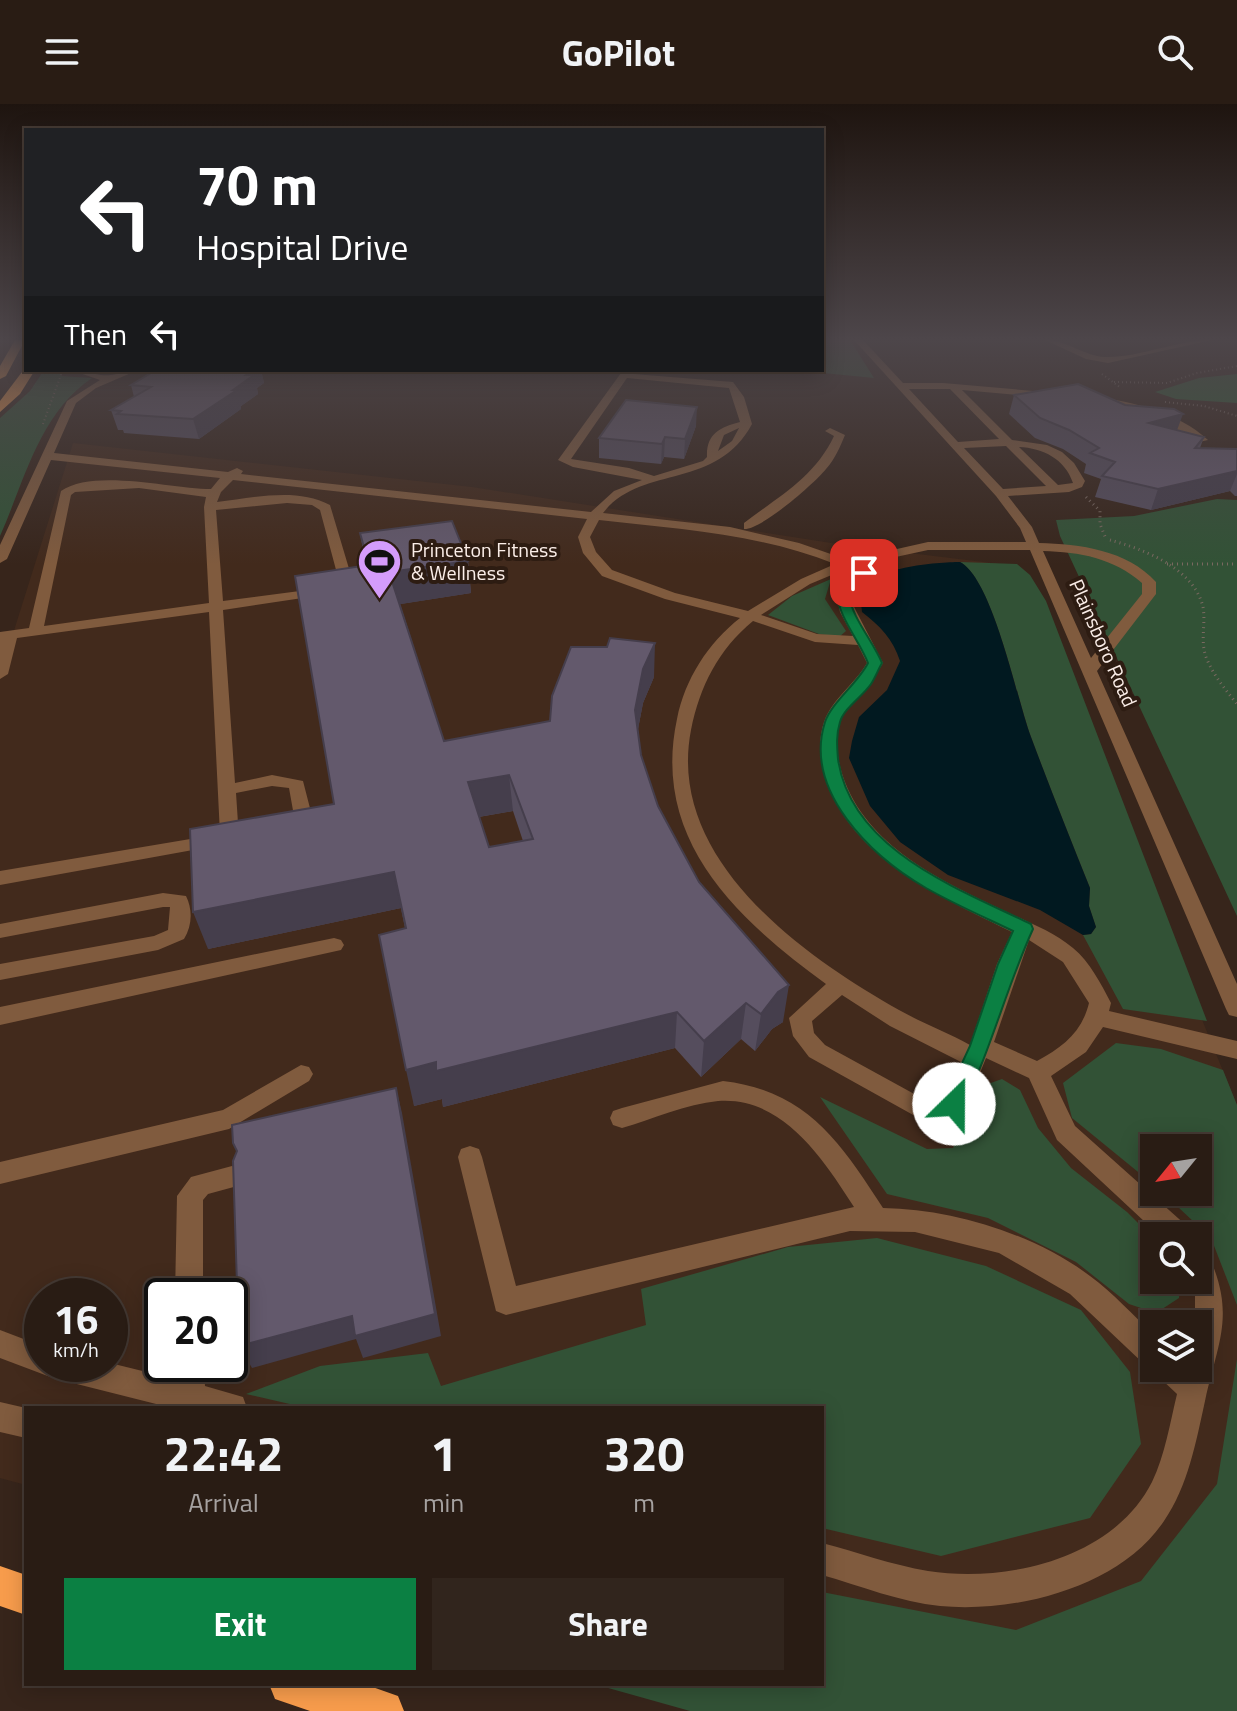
<!DOCTYPE html>
<html lang="en">
<head>
<meta charset="utf-8">
<style>
	body { margin:0; font-family:"Titillium Web",sans-serif; background:#31251d; color:#f1f3f6; height:100vh; display:flex; flex-direction:column; font-size:30px; white-space:nowrap }
	* { box-sizing:border-box; margin:0 }
	p { font-size:26px; color:#a5a1a0 }
	.icon { flex:none; width:44px; height:44px; fill:none; stroke:currentColor; stroke-width:2; stroke-linecap:round; stroke-linejoin:round }
	.map { position:relative; flex:1; overflow:hidden }
	.drawer { position:absolute; left:24px; top:1302px; width:800px; height:280px; display:flex; flex-direction:column; background:#291c14; border-radius:0px; box-shadow:0 4px 20px #0003,0 0 0 2px #453a34 }
	.drawer>* { flex:none }
	.banner { position:absolute; left:24px; top:24px; width:800px; height:244px; border-radius:0px; box-shadow:0 4px 20px #0003,0 0 0 2px #453a34; background:#202124; color:#fff; overflow:hidden }
	.needle { width:52px; rotate:240deg }
	.fabs { position:absolute; left:1140px; top:1030px; display:grid; gap:16px }
	.fabs a { display:grid; place-items:center; width:72px; height:72px; border-radius:0px; background:#291c14; box-shadow:0 4px 20px #0003,0 0 0 2px #453a34; font-size:40px }
	.speed { position:absolute; left:24px; top:1174px; display:flex; gap:16px; font-size:40px; font-weight:700; text-align:center }
	.speed>* { display:grid; place-content:center; width:104px; height:104px; border-radius:50%; background:#291c14; box-shadow:0 4px 20px #0003,0 0 0 2px #453a34; line-height:1 }
	.speed small { font-size:20px; font-weight:400 }
	.speed .limit { border:4px solid #111; border-radius:12px; background:#fff; color:#111 }
	.pin { position:absolute; display:grid; place-items:center; width:68px; height:68px; color:#fff; margin:-34px; border-radius:16px; box-shadow:0 4px 12px #0006 }
	.me { position:absolute; width:88px; margin:-44px; rotate:23deg; stroke-linejoin:round; filter:drop-shadow(0 0 6px #0008) }
	.turn { display:flex; align-items:center; gap:28px; height:168px; padding:0 40px; font-size:36px }
	.turn .icon { width:104px; height:104px; stroke-width:2.5 }
	.turn b { display:block; font-size:56px; line-height:68px }
	.then { display:flex; align-items:center; height:76px; padding:0 40px; background:#0003; gap:16px; font-size:30px }
	.eta { display:flex; justify-content:space-evenly; align-items:center; height:136px; text-align:center }
	.eta b { font-size:48px; font-weight:700; line-height:56px }
	.cta { display:flex; gap:16px; margin-top:auto; padding:16px 40px }
	.cta a { flex:1; height:92px; border-radius:0px; background:#0b8043; color:#fff; font-size:32px; font-weight:700; line-height:92px; text-align:center }
	.cta a+a { background:#31251d; color:#f1f3f6 }
	header { display:flex; justify-content:space-between; align-items:center; height:104px; padding:0 40px; background:#291c14; font-size:36px; font-weight:700 }
	.map>svg:first-child { display:block }
</style>
</head>
<body>
<header><svg class="icon" aria-label="menu" viewBox="0 0 24 24"><path d="M4 6h16M4 12h16M4 18h16"/></svg>GoPilot<svg class="icon" aria-label="search" viewBox="0 0 24 24"><circle cx="10" cy="10" r="6"/><path d="M15 15l6 6"/></svg></header>
<div class="map">
<svg width="1237" height="1607" viewBox="0 0 1237 1607">
	<rect width="100%" height="100%" fill="#37251b"/>
	<path fill="#422a1c" fill-rule="evenodd" d="M73,339L472,383L844,441L1016,462L1237,1001V1607L822,1580V1304H26V1381L0,1374V571ZM1154,1044H1198V1088H1154ZM1154,1132H1198V1176H1154ZM42,1192H110V1260H42ZM162,1192H230V1260H162ZM1154,1220H1198V1264H1154Z"/>
	<path fill="#325236" d="M822,236H850L874,274L793,266H822Z
		M44,266H63L61,272L92,274C39,310 25,376 0,432V314L30,287Z
		M1217,395L1237,396V812L1060,432L1056,416L1134,412Z
		M960,458L1017,460L1030,471L1046,497L1207,917L1123,905L1083,831L1091,830L1096,823L1089,802L1090,784C1070,734 1050,684 1031,633C1017,595 993,476 960,458Z
		M831,475L825,495L846,527L839,533L819,530L768,511L792,492Z
		M1116,939L1161,945L1223,966L1237,1001V1201L1211,1134L1162,1088H1198V1044H1154V1081L1072,1014L1063,979Z
		M1002,975L1020,986L1038,1024L1071,1064L1127,1108L1154,1135V1176H1180L1179,1194L1156,1209L1129,1200L1076,1158L988,1114L887,1090L820,993L927,1045L953,1044L985,981Z
		M877,1134L986,1162L1081,1206L1130,1268L1141,1340L1090,1414L941,1452L822,1424V1304H307L246,1290L320,1262L428,1249L441,1282L646,1221L641,1185L788,1143Z
		M1237,1255V1607H690L594,1580H822V1488L1016,1526L1141,1477L1217,1380Z"/>
	<path fill="#2f5f36" d="M1237,270V299L1176,295L1155,288L1199,274Z"/>
	<path fill="#011920" d="M960,458C993,475 1017,596 1031,633C1050,684 1070,734 1090,784L1089,802L1096,823L1091,830L1083,831L1040,806L948,771L900,738L870,702L849,654L852,637L859,613L887,586L900,557C893,535 880,522 862,508C862,503 859,494 861,489C868,463 938,458 960,458Z"/>
	<g fill="none" stroke-linecap="round" stroke-linejoin="round">
		<path stroke="#796960" stroke-width="2" stroke-dasharray="1 3" stroke-linecap="butt" d="M1102,270L1121,284
			M1114,278L1167,279L1197,269L1237,262
			M1165,298L1204,302L1237,312
			M43,320L62,268"/>
		<path stroke="#796960" stroke-width="3" stroke-dasharray="1 4" stroke-linecap="butt" d="M1086,393L1100,407V420L1106,435
			M1110,436C1143,445 1194,464 1203,503C1206,520 1200,536 1206,553C1213,571 1225,585 1237,600
			M1167,460H1237"/>
		<path fill="#805b3e" fill-rule="evenodd" d="M854,236H863L903,279H943L1057,289L1053,294L962,286L1012,336L1047,341L1062,348L1074,359L1085,377L1082,383L1069,388L1008,392L1032,423L1039,439C1080,440 1127,446 1156,478V490L1097,567L1237,880V913L1229,911L1226,905L1030,446H928L859,461L871,469L850,491L852,499L883,559C871,580 847,596 840,618C834,638 838,660 845,678C871,746 948,780 1009,809C1030,819 1054,828 1073,844C1090,858 1101,880 1111,899L1109,907L1237,937V955L1103,923L1086,948L1051,972L1075,1022L1188,1123L1192,1132H1160L1057,1036L1029,974L986,954C973,986 963,1017 924,1017L809,953L793,932L789,914L826,880C737,815 651,736 677,615C685,575 708,539 740,514L665,495L602,472L583,449L578,433L587,415L233,376L221,388L217,398C253,394 296,383 330,401L353,478L336,489L223,506L235,679L272,671L303,677L312,712C306,723 295,730 282,727L280,723L294,712L289,684L272,682L236,689L239,734L237,738L0,781V767L220,730L209,508L17,534L8,570L0,575V528L29,524L61,387C94,364 172,385 211,385L220,374L51,356L7,455L0,459V441L67,297L100,276L71,266C84,266 100,273 111,271C121,270 127,266 138,266L96,284L76,299L54,349L228,368L237,364L243,367L241,370L591,408L614,387L642,376L573,363L558,356L621,269L733,278L744,293L752,320C716,387 641,360 603,409L730,423L799,439L848,456L928,438H1026L1020,424L996,392ZM627,274L729,284L740,318C720,323 706,330 707,353L703,357L654,372L629,364L571,355ZM909,285H950L999,335L958,338ZM739,324L732,337L718,347L724,331ZM1006,342L1046,382L1003,385L964,344ZM1019,343C1043,344 1065,355 1073,379L1058,381ZM139,384L206,393L204,403L209,499L44,522L71,391L75,388ZM287,399L312,401L320,406L339,477L315,485L223,497L216,406ZM599,416C679,425 760,430 835,460L801,475L748,507L675,489L612,466L596,448L590,433ZM1043,447C1080,448 1113,454 1142,479V490L1091,554ZM846,465L856,469L836,490L840,508L853,532L817,530L761,511L810,480ZM753,517L815,538L858,541L867,559C855,580 832,595 824,618C818,635 820,655 825,672C850,755 942,793 1012,828L997,860L970,941C947,928 922,919 899,906C801,851 666,754 691,626C700,582 718,546 753,517ZM1029,836L1063,858L1089,899C1082,928 1063,943 1037,957L994,938ZM842,891L890,922L961,958C954,974 948,997 927,997L825,941L814,929L812,917Z
			M1045,236C1067,236 1084,252 1105,253C1138,254 1177,236 1212,236L1108,259L1086,255Z
			M1093,292C1133,298 1178,308 1208,336L1199,338L1147,310L1089,297V293Z
			M830,324L845,331C840,343 835,355 826,365C814,380 761,426 744,425V419C778,393 815,373 834,332L825,327Z
			M163,789L186,792C193,806 192,822 184,835L158,846L0,876V860L154,832L168,826L170,803H163L0,834V820Z
			M334,834L341,836L344,841L341,846L0,921V903Z
			M301,961L309,963L313,970L309,977L229,1025L0,1080V1058L223,1006Z
			M723,977C807,987 840,1038 883,1104C953,1105 1034,1130 1090,1172C1113,1189 1133,1211 1154,1231L1155,1264L1144,1260L1070,1190L999,1149L915,1128L850,1127L506,1211L496,1207L458,1053L461,1045L470,1042L479,1045L482,1053L516,1182L854,1103C824,1056 783,992 718,997C686,1000 653,1015 622,1024L613,1021L610,1014L613,1007L622,1004Z
			M232,1062L241,1065L245,1073L241,1081L208,1090L203,1096V1192H175L177,1092L191,1073Z
			M1198,1146L1208,1150C1236,1211 1218,1237 1205,1297C1196,1338 1188,1382 1164,1417C1119,1484 1015,1509 940,1502C900,1498 861,1482 822,1471V1439C857,1448 892,1461 928,1467C1007,1479 1113,1455 1152,1378C1165,1351 1170,1319 1177,1290L1160,1274L1155,1264H1198V1220H1195V1192L1192,1176H1198Z
			M0,1226L42,1242V1260L110,1259L175,1275L176,1260H204L205,1282L243,1293L247,1304H172L53,1274L0,1254Z
			M0,1298L26,1304V1334L0,1328Z"/>
		<path fill="#f79c4c" fill-rule="evenodd" d="M15,236H25L6,272L0,275V262Z
			M25,264L35,266L20,290L0,308V297Z
			M0,1462L26,1471V1511L0,1502Z
			M269,1580H364L398,1592L404,1607H310L275,1595Z"/>
	</g>
	<path fill="#554d5d" fill-rule="evenodd" d="M156,266H261L264,279L257,284L258,290L241,302V305L199,335L124,329L123,326H118L111,306L134,293L131,281Z
		M1014,291L1177,326L1204,333L1200,344L1237,345V392H1235L1230,387L1151,406L1095,393L1101,375L1084,369L1086,360L1063,345L1035,334L1009,310Z
		M696,322L684,355L664,353L661,360L599,354V334Z
		M360,429L468,457L471,489L400,500L444,637L550,617L654,573L643,599L638,625L641,651L658,702L699,778L783,918L772,925L755,947L741,935L701,973L675,944L443,1003L442,995L414,1002L405,824L401,804L208,845L334,700L366,462ZM513,707L523,737L489,743L479,713Z"/>
	<path fill="#453e4c" d="M253,266H261L264,279L257,284L258,290L241,302V305L199,335L193,315L233,286L246,271Z
		M697,303L696,322L684,355L685,335Z
		M1183,310L1176,329L1149,319Z
		M665,333L664,353L661,360L662,340Z
		M1237,367V370L1230,387L1151,406L1158,385Z
		M468,457L471,489L395,501L389,468Z
		M655,539L654,573L643,599L635,641V606L643,565Z
		M509,671L513,707L472,714L468,678Z
		M394,768L401,804L208,845L193,808Z
		M789,881L783,918L772,925L755,947L761,910L778,888Z
		M746,899L741,935L701,973L704,937Z
		M677,908L675,944L443,1003L442,995L414,1002L406,966L436,958Z
		M396,984L402,1009L441,1232L363,1254L356,1235L252,1264L239,1242Z"/>
	<path fill="#63596c" stroke="#453e4c" stroke-width="2" fill-rule="evenodd" d="M156,266H253L246,271H254L233,286H237L193,315L117,310L121,307L111,306L151,283L131,281Z
		M1078,280L1125,301L1174,305L1183,310L1149,319L1204,333L1195,344L1237,345V367L1158,385L1102,372L1115,358L1090,349L1099,344L1069,326L1040,314L1014,291Z
		M626,296L697,303L685,335L665,333L662,340L599,334Z
		M452,417L468,457L389,468L444,637L550,617L552,592L571,543H607L610,534L655,539L643,565L635,606L641,651L658,702L699,778L789,881L778,888L761,910L746,899L704,937L677,908L436,967V958L406,966L379,831L406,824L394,768L193,808L190,725L334,700L295,472L369,461L360,429ZM509,671L533,735L489,743L468,678Z
		M396,984L435,1210L355,1232L352,1212L239,1242L233,1057L237,1047L233,1039L232,1021Z"/>
	<linearGradient id="sky" x2="0" y2="1"><stop stop-color="#1e140f"/><stop offset="0.51" stop-color="#4d464a"/><stop offset="1" stop-color="#4d464a" stop-opacity="0"/></linearGradient>
	<rect width="1237" height="461" fill="url(#sky)"/>
	<path fill="#0b8043" stroke="#07532c" stroke-width="2" d="M860,466L871,469L849,491C852,514 873,537 882,559C878,566 875,574 871,580C862,593 844,604 840,618C836,631 837,642 838,655C851,746 959,785 1031,820L1033,825C1006,884 991,947 961,1006L954,1009L946,1006L943,1000L970,942L998,860L1013,827C984,813 954,800 926,784C871,752 803,687 825,618C831,599 858,579 868,559C859,536 839,514 837,490Z"/>
	<defs>
		<symbol id="stadium-pin" viewBox="-11 -11 22 30"><path d="M0 17L-7.5 6A9.5 9.5 0 1 1 7.5 6Z" fill="#d49cfb" stroke="#2d1c12"/><path d="M0-5a6.5 5 0 1 0 0 10a6.5 5 0 1 0 0-10ZM-3.5-1.8h7v3.6h-7Z" fill="#111"/></symbol>
	</defs>
	<g fill-rule="evenodd">
		<use href="#stadium-pin" x="354" y="432" width="51" height="69"/>
	</g>
	<g text-anchor="middle" stroke-width="8" stroke-linejoin="round" paint-order="stroke">
		<g font-size="20" fill="#fbeee8" stroke="#2d1c12" text-anchor="start">
			<text x="411" y="453">Princeton Fitness<tspan x="411" dy="23">&amp; Wellness</tspan></text>
		</g>
		<g font-size="20" fill="#fbeee8" stroke="#2d1c12">
			<text transform="translate(1103 539) rotate(66)" y="7">Plainsboro Road</text>
		</g>
	</g>
</svg>
<div class="fabs">
<a><svg class="needle" viewBox="-14 -14 28 28"><path d="M0-13l5 13h-10z" fill="#e53935"/><path d="M0 13l5-13h-10z" fill="#a5a1a0"/></svg></a>
<a><svg class="icon" aria-label="search" viewBox="0 0 24 24"><circle cx="10" cy="10" r="6"/><path d="M15 15l6 6"/></svg></a>
<a><svg class="icon" aria-label="layers" viewBox="0 0 24 24"><path d="M12 4l9 5-9 5-9-5zM3 14l9 5 9-5"/></svg></a>
</div>
<div class="speed"><div>16<small>km/h</small></div><div class="limit">20</div></div>
<div class="pin" style="left:864px;top:469px;background:#d93025"><svg class="icon" aria-label="arrive" viewBox="0 0 24 24"><path d="M6 21V4h12l-3 4 3 4H6"/></svg></div>
<svg class="me" style="left:954px;top:1000px" viewBox="-20 -20 40 40"><circle r="19" fill="#fff"/><path d="M0-13L10 11 0 6-10 11z" fill="#0b8043"/></svg>
<div class="banner">
<div class="turn"><svg class="icon" aria-label="left" viewBox="0 0 24 24"><path d="M17 20v-9H6M10 6l-5 5 5 5"/></svg><div><b>70 m</b>Hospital Drive</div></div>
<div class="then">Then<svg class="icon" aria-label="left" viewBox="0 0 24 24"><path d="M17 20v-9H6M10 6l-5 5 5 5"/></svg></div>
</div>
<section class="drawer">
<div class="eta">
<div><b>22:42</b><p>Arrival</p></div>
<div><b>1</b><p>min</p></div>
<div><b>320</b><p>m</p></div>
</div>
<div class="cta"><a>Exit</a><a>Share</a></div>
</section>
</div>
</body>
</html>
